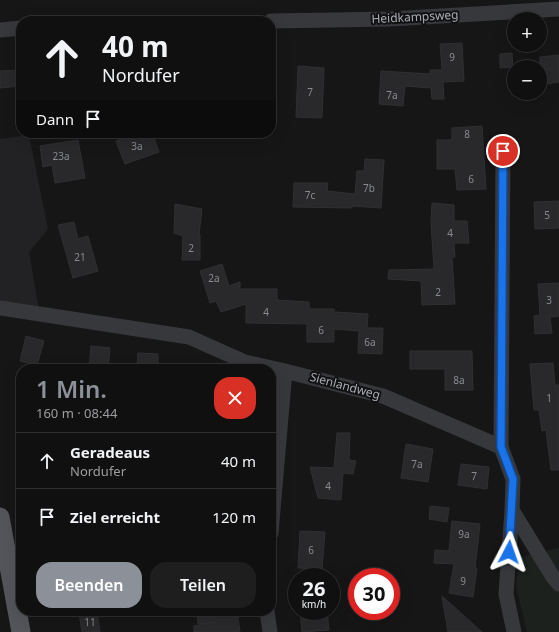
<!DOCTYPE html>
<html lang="de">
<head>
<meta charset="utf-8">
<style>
	body { margin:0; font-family:"Noto Sans",sans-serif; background:#1e1e1f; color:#f1f3f6; height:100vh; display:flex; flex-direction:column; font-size:15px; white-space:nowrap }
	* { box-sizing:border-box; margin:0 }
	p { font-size:13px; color:#9c9d9f }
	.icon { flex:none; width:22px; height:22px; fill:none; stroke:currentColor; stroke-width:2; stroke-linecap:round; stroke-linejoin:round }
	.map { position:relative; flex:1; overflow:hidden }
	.sheet { position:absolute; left:16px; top:364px; width:260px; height:252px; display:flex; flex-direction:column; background:#101011; border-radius:16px; box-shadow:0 4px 16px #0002,0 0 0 1px #303031 }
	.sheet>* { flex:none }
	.hud { position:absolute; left:16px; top:16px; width:260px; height:122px; border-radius:16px; box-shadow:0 4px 16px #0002,0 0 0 1px #303031; background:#101011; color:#f1f3f6; overflow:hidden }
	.controls { position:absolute; left:507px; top:12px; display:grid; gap:8px }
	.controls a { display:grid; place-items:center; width:40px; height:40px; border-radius:50%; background:#101011; box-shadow:0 4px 16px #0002,0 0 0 1px #303031; font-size:20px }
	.speed { position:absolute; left:288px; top:568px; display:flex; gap:8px; font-size:20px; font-weight:700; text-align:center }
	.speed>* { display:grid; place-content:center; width:52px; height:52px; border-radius:50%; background:#101011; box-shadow:0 4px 16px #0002,0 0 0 1px #303031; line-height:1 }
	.speed small { font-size:10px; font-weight:400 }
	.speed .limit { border:6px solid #d22; background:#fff; color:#111 }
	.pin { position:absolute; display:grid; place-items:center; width:34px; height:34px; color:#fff; margin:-17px; border:2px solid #fff; border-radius:50%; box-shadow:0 1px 4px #0007 }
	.me { position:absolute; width:44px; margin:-22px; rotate:4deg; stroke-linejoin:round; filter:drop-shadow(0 0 3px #0008) }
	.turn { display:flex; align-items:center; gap:14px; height:84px; padding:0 20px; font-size:18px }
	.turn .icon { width:52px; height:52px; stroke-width:2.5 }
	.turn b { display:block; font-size:28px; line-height:34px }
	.then { display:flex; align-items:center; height:38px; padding:0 20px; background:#0003; gap:8px; font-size:15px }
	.round { display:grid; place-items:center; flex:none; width:42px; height:42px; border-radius:16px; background:#1e1e1f }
	.headline { display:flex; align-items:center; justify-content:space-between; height:68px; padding:0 20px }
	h1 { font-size:24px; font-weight:600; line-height:30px; color:#8c9099 }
	.primary-button { display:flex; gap:8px; margin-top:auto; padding:8px 20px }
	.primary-button a { flex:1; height:46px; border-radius:16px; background:#8c9099; color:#fff; font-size:16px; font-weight:600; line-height:46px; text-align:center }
	.primary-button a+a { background:#1e1e1f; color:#f1f3f6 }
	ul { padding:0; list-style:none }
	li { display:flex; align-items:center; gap:12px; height:56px; padding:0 20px; border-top:1px solid #303031 }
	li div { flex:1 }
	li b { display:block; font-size:15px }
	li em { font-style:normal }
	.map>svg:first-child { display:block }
</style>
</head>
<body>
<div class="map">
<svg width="559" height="632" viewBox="0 0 559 632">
	<rect width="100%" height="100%" fill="#161617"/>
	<path fill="#222224" d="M29,135L48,229L29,252L39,310L0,303V139Z"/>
	<path fill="#1c211d" d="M559,548V632H527L516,586L520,557Z"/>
	<path fill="#29292b" stroke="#303033" d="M462,43L464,81L443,82L444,99H432L431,88L405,86L403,106L379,104L381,71L430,74V70H442L440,44Z
		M512,53L513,67L500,68V54Z
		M559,55V82L540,85V57Z
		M298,66L324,68L322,118L296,117Z
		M21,70V86L0,88V71Z
		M482,126L486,189L457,190L455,169H437V140H452V128Z
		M136,133H152L159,152L125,164L116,141Z
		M78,140L85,178L55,183L52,165L43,167L40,146Z
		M365,159L384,160L381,208L352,206V208L293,207L294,183H328L327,191L355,194L357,171H364Z
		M559,201V228L535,229L534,202Z
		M432,203L454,205V221H467L469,243H454L455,257H452L455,304L422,305L421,281L388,279L389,270L434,269L431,223Z
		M175,204L202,209L199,235H200V260H182L183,236L174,233Z
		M74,222L78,239L88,236L98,271L73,278L58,225Z
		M222,264L229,286L240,282V289H277V300L309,302V309H334V312L368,314L367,328H383L382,354L358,353L359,331L334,329V342H307V324L246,323V304L221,312L216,301L210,303L200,271Z
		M559,283V316L550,317L552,333L535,334L534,316L540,315L538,284Z
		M26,336L44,341L37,365L20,361Z
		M91,346L110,348L108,369H89Z
		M410,351H472L473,390H445V369H410Z
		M138,353L158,354V369H137Z
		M553,363L555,385H559V470H551L546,430L542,431L539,410H534L530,364Z
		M337,433H350L349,460L356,461L353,474L343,473L341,500L318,498L310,467L334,468Z
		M406,444L433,449L428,482L401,478Z
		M461,464L489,467L487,489L458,485Z
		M430,506L449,508L447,522L429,519Z
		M452,521L480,524L475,568H477L473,597L449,593L454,564L434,563L435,550L449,551Z
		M300,531L325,532L322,569L298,568Z
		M442,596L482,632H448Z
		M97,611L100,632H82L79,613Z
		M197,611H234V618L238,617L240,632H194V626L215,622L198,624Z
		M300,611H327L329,630L302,632Z"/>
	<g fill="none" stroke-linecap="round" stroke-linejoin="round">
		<path stroke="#37383c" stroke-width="15" d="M271,21L390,19L559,9
			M0,30L21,28
			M0,308L189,337L245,362L285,371L383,396L501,447L513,479L512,510L506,594L514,632
			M501,447L503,151
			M512,510L553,577L559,584
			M271,533L285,371
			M267,611L270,632"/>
		<path stroke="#53555a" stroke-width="19" d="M0,517L21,632"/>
	</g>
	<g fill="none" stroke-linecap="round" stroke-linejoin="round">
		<defs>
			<path id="route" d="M503,151L501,447L513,479L509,552"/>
		</defs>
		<use href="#route" stroke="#114b97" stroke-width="10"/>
		<use href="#route" stroke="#1a73e8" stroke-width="7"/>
	</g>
	<g text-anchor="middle" stroke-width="4" stroke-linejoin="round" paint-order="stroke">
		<g font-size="10" fill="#888b92">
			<text x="452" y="61">9</text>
			<text x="310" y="96">7</text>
			<text x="392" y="99">7a</text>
			<text x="467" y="138">8</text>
			<text x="137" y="150">3a</text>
			<text x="61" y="160">23a</text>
			<text x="471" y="183">6</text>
			<text x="369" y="192">7b</text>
			<text x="310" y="199">7c</text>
			<text x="547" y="219">5</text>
			<text x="450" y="237">4</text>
			<text x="191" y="252">2</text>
			<text x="80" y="261">21</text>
			<text x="214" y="282">2a</text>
			<text x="438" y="296">2</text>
			<text x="549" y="304">3</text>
			<text x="266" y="316">4</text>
			<text x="321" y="334">6</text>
			<text x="370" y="346">6a</text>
			<text x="459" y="384">8a</text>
			<text x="549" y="402">1</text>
			<text x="417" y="468">7a</text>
			<text x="474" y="480">7</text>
			<text x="328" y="490">4</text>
			<text x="464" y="538">9a</text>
			<text x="311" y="554">6</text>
			<text x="463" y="585">9</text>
			<text x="90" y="626">11</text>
		</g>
		<g font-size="12" fill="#a9adb5" stroke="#111112">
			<text transform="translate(415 17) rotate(-3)" y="4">Heidkampsweg</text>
			<text transform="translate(345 386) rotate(15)" y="4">Sienlandweg</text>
		</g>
	</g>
</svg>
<div class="controls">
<a>+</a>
<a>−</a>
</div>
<div class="speed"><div>26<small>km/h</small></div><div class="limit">30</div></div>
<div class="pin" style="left:503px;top:151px;background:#d93025"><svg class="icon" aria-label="arrive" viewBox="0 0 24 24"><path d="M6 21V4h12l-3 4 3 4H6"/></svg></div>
<svg class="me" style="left:509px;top:552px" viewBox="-20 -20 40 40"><path d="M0-17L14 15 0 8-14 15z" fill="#1a73e8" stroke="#fff" stroke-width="4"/></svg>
<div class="hud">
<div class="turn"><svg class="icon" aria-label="ahead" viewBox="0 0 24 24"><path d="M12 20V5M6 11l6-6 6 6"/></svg><div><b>40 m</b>Nordufer</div></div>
<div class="then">Dann<svg class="icon" aria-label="arrive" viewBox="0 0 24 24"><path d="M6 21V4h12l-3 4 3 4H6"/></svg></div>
</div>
<section class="sheet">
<div class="headline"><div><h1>1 Min.</h1><p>160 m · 08:44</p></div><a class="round" style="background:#d93025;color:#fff"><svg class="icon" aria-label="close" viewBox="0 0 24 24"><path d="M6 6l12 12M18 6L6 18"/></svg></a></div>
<ul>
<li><svg class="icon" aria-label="ahead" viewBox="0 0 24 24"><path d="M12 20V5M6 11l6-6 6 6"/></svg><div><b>Geradeaus</b><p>Nordufer</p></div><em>40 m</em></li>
<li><svg class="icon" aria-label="arrive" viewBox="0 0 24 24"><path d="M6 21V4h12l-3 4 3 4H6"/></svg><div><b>Ziel erreicht</b></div><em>120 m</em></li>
</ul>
<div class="primary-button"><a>Beenden</a><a>Teilen</a></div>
</section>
</div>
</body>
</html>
